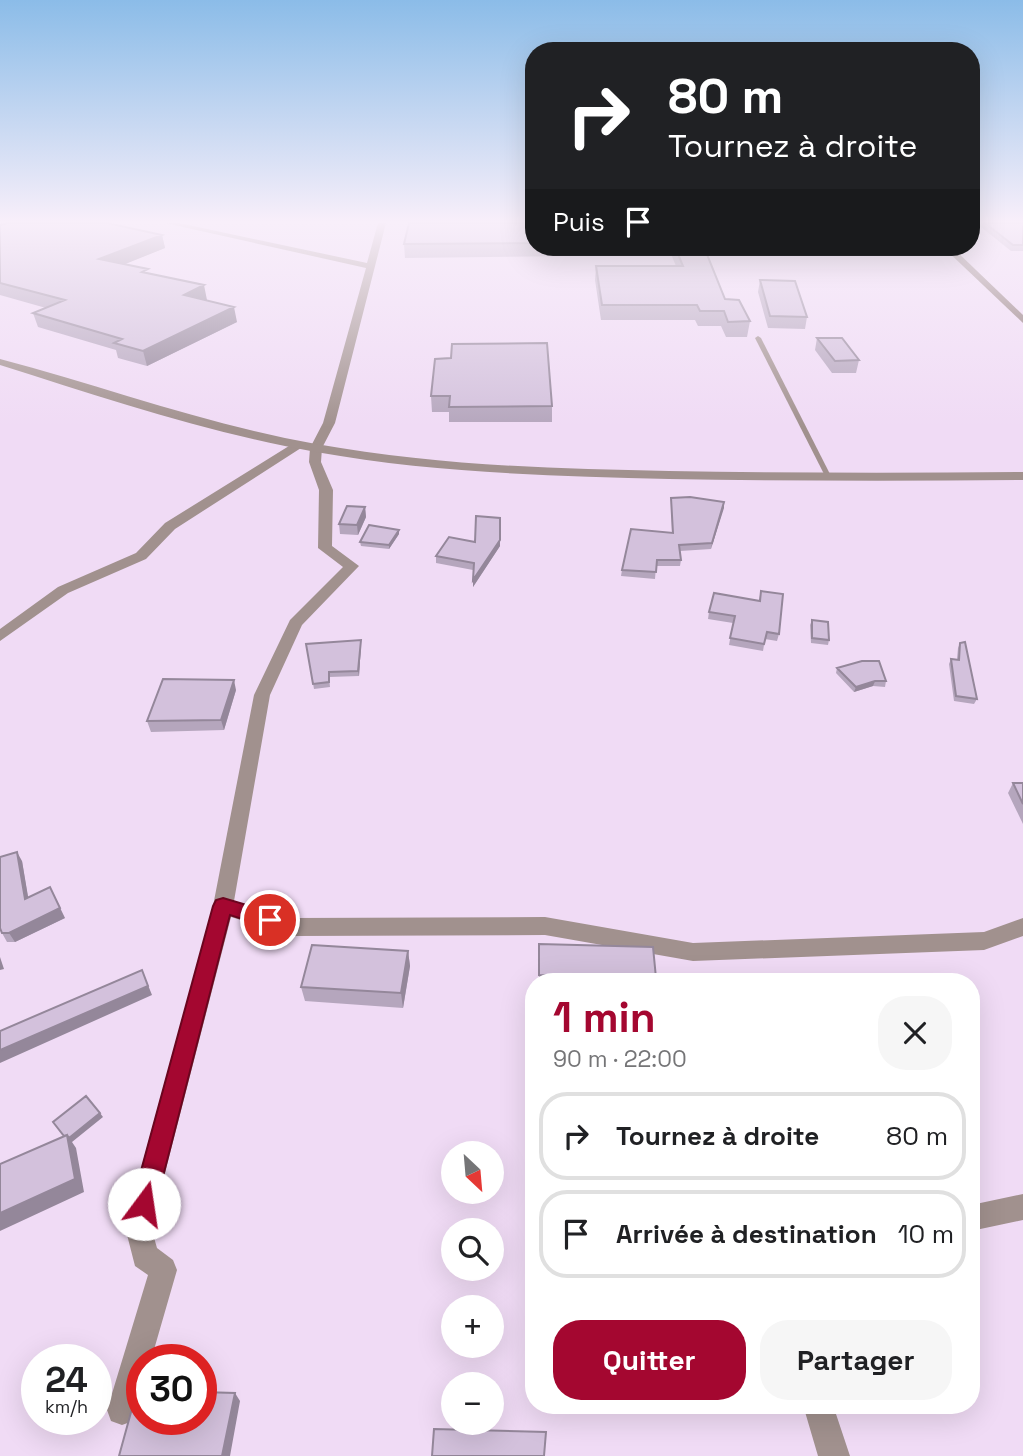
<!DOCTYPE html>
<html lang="fr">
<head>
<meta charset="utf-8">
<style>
	body { margin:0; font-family:"Space Grotesk",sans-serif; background:#f6f6f6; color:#202124; height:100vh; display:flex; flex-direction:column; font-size:26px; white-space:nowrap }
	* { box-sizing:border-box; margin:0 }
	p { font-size:23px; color:#757577 }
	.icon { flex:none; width:38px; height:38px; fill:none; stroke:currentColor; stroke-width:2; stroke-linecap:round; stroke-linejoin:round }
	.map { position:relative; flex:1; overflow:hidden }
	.sheet { position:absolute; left:525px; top:973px; width:455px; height:441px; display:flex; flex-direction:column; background:#fff; border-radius:28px; box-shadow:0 7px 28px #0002 }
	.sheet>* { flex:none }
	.guide { position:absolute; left:525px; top:42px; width:455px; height:214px; border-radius:28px; box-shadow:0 7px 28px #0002; background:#202124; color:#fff; overflow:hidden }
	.needle { width:46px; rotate:154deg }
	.fabs { position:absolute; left:441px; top:1141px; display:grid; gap:14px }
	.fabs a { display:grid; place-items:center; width:63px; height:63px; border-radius:50%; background:#fff; box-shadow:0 7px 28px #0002; font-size:35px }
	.speed { position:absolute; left:21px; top:1344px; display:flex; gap:14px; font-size:35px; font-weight:700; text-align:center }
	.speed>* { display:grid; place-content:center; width:91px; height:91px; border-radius:50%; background:#fff; box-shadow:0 7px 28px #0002; line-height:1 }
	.speed small { font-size:18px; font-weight:400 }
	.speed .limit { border:10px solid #d22; background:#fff; color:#111 }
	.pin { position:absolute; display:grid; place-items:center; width:60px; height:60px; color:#fff; margin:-30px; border:4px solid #fff; border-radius:50%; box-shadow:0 2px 7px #0007 }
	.me { position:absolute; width:77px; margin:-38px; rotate:14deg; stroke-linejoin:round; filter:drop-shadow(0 0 5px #0008) }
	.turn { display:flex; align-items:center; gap:24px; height:147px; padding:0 28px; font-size:32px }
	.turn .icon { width:91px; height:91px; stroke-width:2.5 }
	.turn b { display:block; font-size:49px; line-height:60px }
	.then { display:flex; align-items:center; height:66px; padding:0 28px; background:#0003; gap:14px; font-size:26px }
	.round { display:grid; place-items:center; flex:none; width:74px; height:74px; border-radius:28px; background:#f6f6f6 }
	.overview { display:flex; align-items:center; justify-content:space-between; height:119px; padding:0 28px }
	h1 { font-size:42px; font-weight:800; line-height:52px; color:#a40730 }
	.cta { display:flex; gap:14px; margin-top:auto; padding:14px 28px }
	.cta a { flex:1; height:80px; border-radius:28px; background:#a40730; color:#fff; font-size:28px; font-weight:800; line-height:80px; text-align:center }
	.cta a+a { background:#f6f6f6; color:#202124 }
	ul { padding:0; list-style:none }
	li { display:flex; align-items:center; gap:21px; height:88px; margin:0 14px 10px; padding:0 14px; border:4px solid #e0e0e0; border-radius:28px }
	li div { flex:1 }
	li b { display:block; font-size:26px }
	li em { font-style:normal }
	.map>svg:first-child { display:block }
</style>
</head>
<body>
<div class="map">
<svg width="1023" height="1456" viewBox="0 0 1023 1456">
	<rect width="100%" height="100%" fill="#f0dbf5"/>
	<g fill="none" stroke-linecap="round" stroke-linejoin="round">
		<path fill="#a1918e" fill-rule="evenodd" d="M758,336L761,338L832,478L831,479H827L826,478L755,338Z"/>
		<path fill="#a1918e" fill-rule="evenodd" d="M165,223H179L367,263L378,223H386L335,423L322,448L321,462L333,490L332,546L359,566L302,625L270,695L234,901L293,918L545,917L693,943L984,932L1023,918V936L984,950L693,961L545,935L293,936L231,917L151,1227L157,1248L173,1260L177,1270L151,1360H142C142,1382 141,1400 133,1421L122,1425L111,1421L107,1410L148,1275L135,1266L125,1227L213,906L254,695L290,620L343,567L318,548L319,490L309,462L310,448L323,423L366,268Z
			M297,441L303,445L301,448L175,529L146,559L68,593L0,641V629L58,587L136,553L165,523Z
			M1023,1194V1220L971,1231V1205Z
			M803,1405H833L850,1456H818Z"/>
		<path fill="#a1918e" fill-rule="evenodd" d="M0,359C106,387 208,425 316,444C435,465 549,469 669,471C787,473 905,473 1023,472V480C905,481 787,481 669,479C549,476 434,473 316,452C208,433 104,398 0,365Z"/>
		<path fill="#806a66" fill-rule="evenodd" d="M943,247H952L1023,315V323Z"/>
	</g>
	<path fill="#b5a6bd" d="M0,223L162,235L165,248L124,264L149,274L207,300H206L237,322L147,366L118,358L116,350L38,327L33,313L46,308L0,295Z
		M534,223V247H578L577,256L405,258L404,244Z
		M976,223H1023V251H1011Z
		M668,247H756L755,255H708L725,299L750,321L747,337H726L721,326H698L695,320H601L595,280L596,266H676Z
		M760,280L807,317L805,329L768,328L758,292Z
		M817,338L859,360L856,373H832L815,350Z
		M435,359L552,406V422H449V412H432L431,396Z
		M671,498L724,502L711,549L680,551L681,560L680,566H656L655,579L621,576L622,570L672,533Z
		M365,507L366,517L358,535L340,534L339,524Z
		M500,518V546L473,587V570L436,563V556L475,542Z
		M399,534L389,549L361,546L360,542Z
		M761,591L779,634L777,641L765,639L763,651L729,645L733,623L708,619L709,612L759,600Z
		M812,620L829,640L828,645L811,643L810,625Z
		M960,643L977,699L974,704L954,701L949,664L951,659H957L958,648Z
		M306,644L361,645L359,676L329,677L330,687L314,689Z
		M837,668L886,681L885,687L873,686L854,692L836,673Z
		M236,690L224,730L151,732L147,721Z
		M1013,783H1023V824L1008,793Z
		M22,861L28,898L65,918L15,942H7L2,933Z
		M539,944L656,978L655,982H539Z
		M408,951L410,966L403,1008L305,1001L301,987Z"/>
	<path fill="#94879a" d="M162,235L165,248L103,273L99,259Z
		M204,285L207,300L187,309L184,295Z
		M234,307L237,322L147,366L143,351Z
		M724,502V508L711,549L712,543Z
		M365,507L366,517L358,535L357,525Z
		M399,530V534L389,549V545Z
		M500,540V546L473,587V580Z
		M361,640V645L359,676L358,671Z
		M234,680L236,690L224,730L221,720Z
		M875,681L873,686L854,692L856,687Z
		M17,852L22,861L30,908L25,899Z
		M50,887L65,918L15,942L9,933Z
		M408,951L410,966L403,1008L401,993Z
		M0,957L4,969L0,970Z
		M142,970L152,995L0,1063V1050Z
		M100,1113L103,1117L72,1142L76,1148L84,1192L0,1231V1213L67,1135Z
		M235,1393L240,1401L230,1456H222Z"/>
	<path fill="#d3c1dc" stroke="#94879a" stroke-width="2" d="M8,223H107L162,235L99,259L148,269L142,272L204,285L184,295L234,307L143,351L114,343L122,339L33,313L65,300L0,283V225Z
		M409,223H534V243L404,244Z
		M985,223H1023V245H1013Z
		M675,247H704L725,299L739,300L750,321L728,322L724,311H700L697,305H602L596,266H683Z
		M760,280L795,281L807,317L770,316Z
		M817,338H842L859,360L835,361Z
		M547,343L552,406L449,407L450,396H431L435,359L451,358L452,344Z
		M690,497L724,502L712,543L679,545L681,560H657L656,572L622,570L631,529L673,533L671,498Z
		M347,506L365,507L357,525L339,524Z
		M476,516L500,518V540L473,580L474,563L436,556L449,537L475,542Z
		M369,525L399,530L389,545L360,542Z
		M761,591L783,594L779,634L767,632L764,644L730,638L735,616L709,612L714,593L760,601Z
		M812,620L828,622L829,640L812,638Z
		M361,640L358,671L329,672V682L313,684L306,644Z
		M965,642L977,699L956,696L951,659L959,660L960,643Z
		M862,661H879L886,681H875L856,687L837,668Z
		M163,679L234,680L221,720L147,721Z
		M1013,783H1023V804Z
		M17,852L25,899L50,887L60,908L9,933H2L0,928V857Z
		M539,944L653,947L656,978L620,977V982H577V976L539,975Z
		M312,945L408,951L401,993L301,987Z
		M142,970L148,986L0,1050V1031Z
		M86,1096L100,1113L69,1138L67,1135L64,1136L53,1122Z
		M67,1135L75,1179L0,1213V1164Z
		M201,1392L235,1393L222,1456H119L136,1394H142V1419H201Z
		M434,1429L546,1432L544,1456H432Z"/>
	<linearGradient id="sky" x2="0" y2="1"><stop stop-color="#8bbce8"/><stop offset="0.52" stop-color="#f8effa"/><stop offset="1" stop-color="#f8effa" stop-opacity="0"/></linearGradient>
	<rect width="1023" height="427" fill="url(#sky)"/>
	<path fill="#a40730" stroke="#6b051f" stroke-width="2" d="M223,898L277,914L279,920L277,925L270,928L230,915L156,1204L152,1212L144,1216L135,1212L132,1204L213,906L216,900Z"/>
</svg>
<div class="fabs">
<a><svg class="needle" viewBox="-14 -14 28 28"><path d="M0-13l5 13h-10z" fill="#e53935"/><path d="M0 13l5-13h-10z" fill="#757577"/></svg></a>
<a><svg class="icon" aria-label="search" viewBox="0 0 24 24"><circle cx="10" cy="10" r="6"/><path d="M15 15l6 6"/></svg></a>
<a>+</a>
<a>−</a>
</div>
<div class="speed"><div>24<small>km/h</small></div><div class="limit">30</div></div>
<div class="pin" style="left:270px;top:920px;background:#d93025"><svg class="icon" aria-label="arrive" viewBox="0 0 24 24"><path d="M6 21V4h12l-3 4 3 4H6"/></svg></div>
<svg class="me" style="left:144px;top:1204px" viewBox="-20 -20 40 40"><circle r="19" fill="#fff"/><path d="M0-13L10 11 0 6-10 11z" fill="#a40730"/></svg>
<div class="guide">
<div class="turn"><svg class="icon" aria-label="right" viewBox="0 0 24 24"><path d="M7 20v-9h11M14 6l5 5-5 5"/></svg><div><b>80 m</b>Tournez à droite</div></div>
<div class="then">Puis<svg class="icon" aria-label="arrive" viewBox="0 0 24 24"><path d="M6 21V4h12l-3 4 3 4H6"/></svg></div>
</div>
<section class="sheet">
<div class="overview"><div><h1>1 min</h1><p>90 m · 22:00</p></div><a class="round"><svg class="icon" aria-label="close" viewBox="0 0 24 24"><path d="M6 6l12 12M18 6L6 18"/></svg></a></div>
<ul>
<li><svg class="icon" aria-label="right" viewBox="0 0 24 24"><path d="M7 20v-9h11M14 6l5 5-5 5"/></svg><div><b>Tournez à droite</b></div><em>80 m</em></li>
<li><svg class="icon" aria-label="arrive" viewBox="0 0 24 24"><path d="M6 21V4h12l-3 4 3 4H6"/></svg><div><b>Arrivée à destination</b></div><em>10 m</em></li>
</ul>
<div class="cta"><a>Quitter</a><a>Partager</a></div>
</section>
</div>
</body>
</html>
